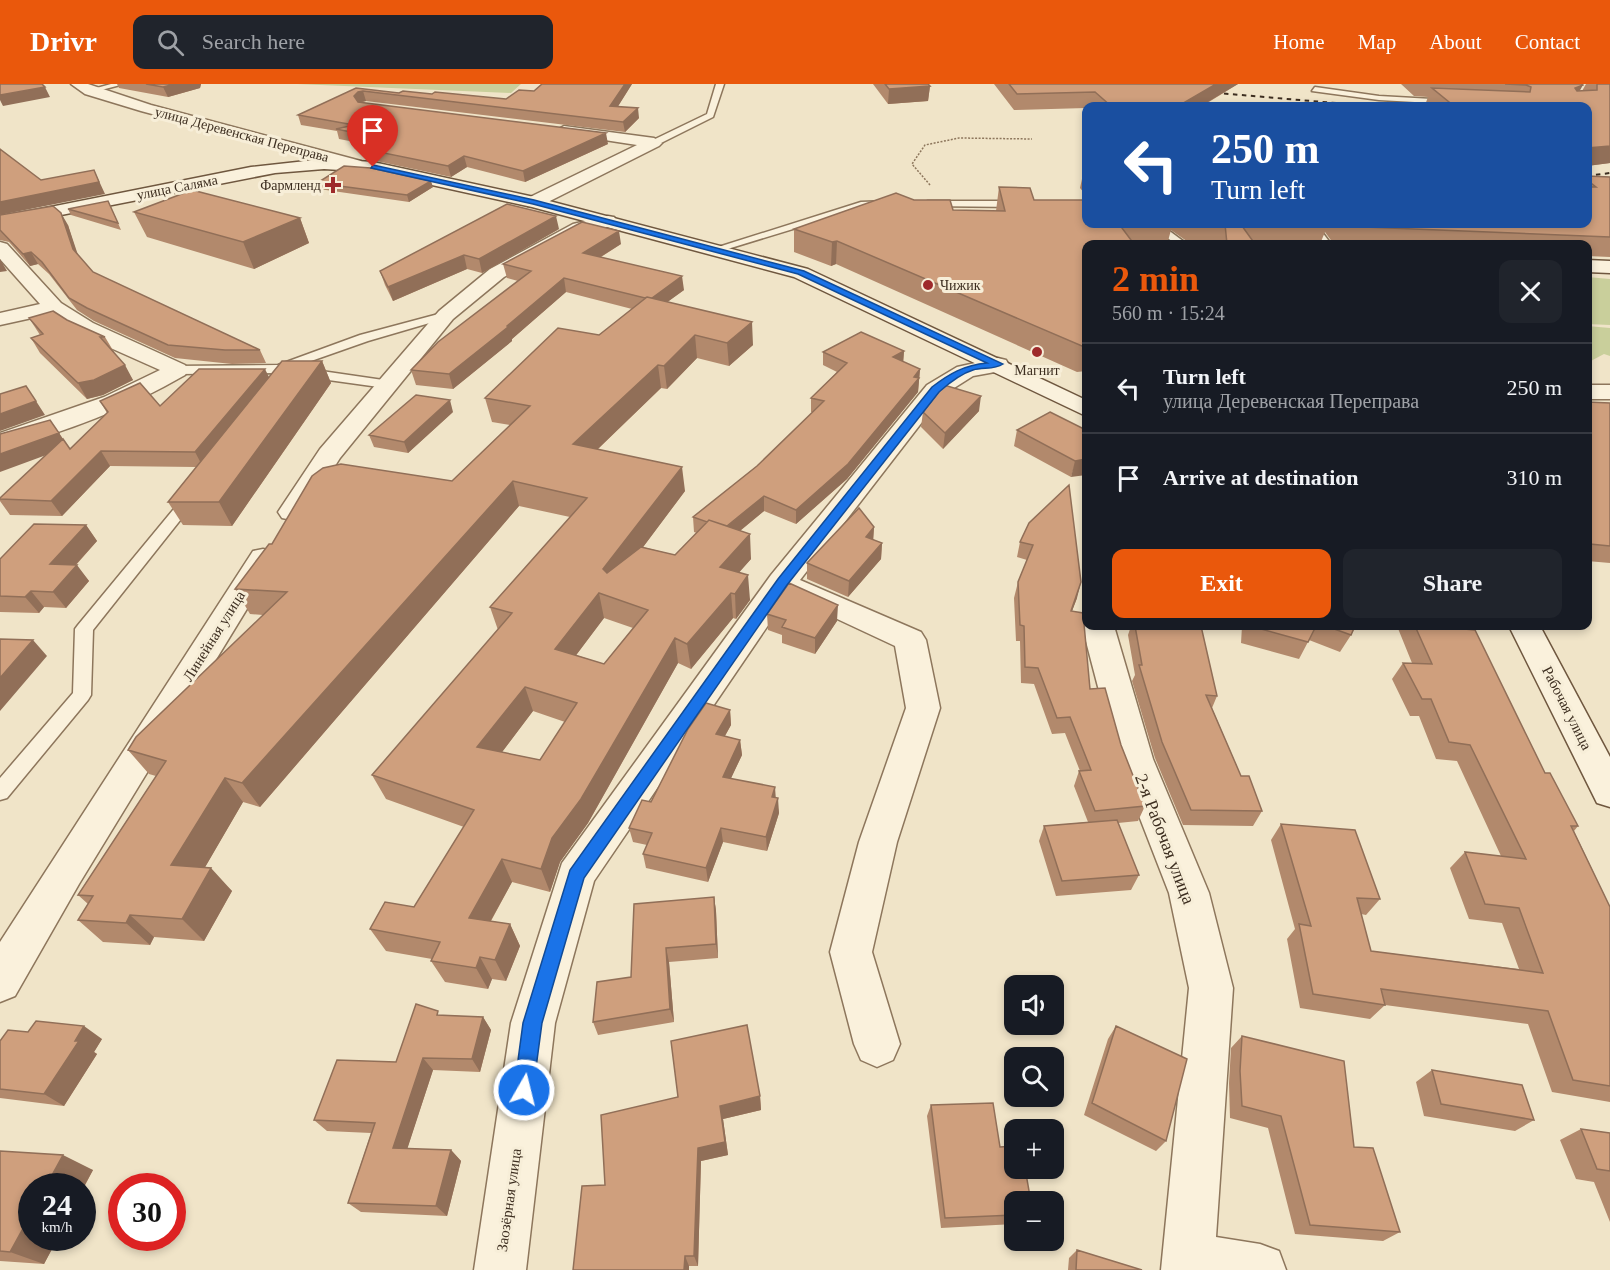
<!DOCTYPE html>
<html lang="en">
<head>
<meta charset="utf-8">
<style>
	body { margin:0; font-family:"Times New Roman",serif; background:#20242c; color:#f1f3f6; height:100vh; display:flex; flex-direction:column; font-size:22px; white-space:nowrap }
	* { box-sizing:border-box; margin:0 }
	p { font-size:20px; color:#9ea1a6 }
	.icon { flex:none; width:33px; height:33px; fill:none; stroke:currentColor; stroke-width:2; stroke-linecap:round; stroke-linejoin:round }
	.map { position:relative; flex:1; overflow:hidden }
	.side { position:absolute; left:1082px; top:156px; width:510px; height:390px; display:flex; flex-direction:column; background:#171b24; border-radius:12px; box-shadow:0 3px 9px #0003 }
	.side>* { flex:none }
	.banner { position:absolute; left:1082px; top:18px; width:510px; height:126px; border-radius:12px; box-shadow:0 3px 9px #0003; background:#1a4fa0; color:#fff; overflow:hidden }
	.buttons { position:absolute; left:1004px; top:891px; display:grid; gap:12px }
	.buttons a { display:grid; place-items:center; width:60px; height:60px; border-radius:12px; background:#171b24; box-shadow:0 3px 9px #0003; font-size:30px }
	.speed { position:absolute; left:18px; top:1089px; display:flex; gap:12px; font-size:30px; font-weight:700; text-align:center }
	.speed>* { display:grid; place-content:center; width:78px; height:78px; border-radius:50%; background:#171b24; box-shadow:0 3px 9px #0003; line-height:1 }
	.speed small { font-size:15px; font-weight:400 }
	.speed .limit { border:9px solid #d22; background:#fff; color:#111 }
	.pin { position:absolute; display:grid; place-items:center; width:51px; height:51px; color:#fff; margin:-62px -26px; border-radius:50% 50% 50% 0; rotate:-45deg; box-shadow:0 0 6px #0007 }
	.pin .icon { rotate:45deg }
	.me { position:absolute; width:66px; margin:-33px; rotate:8deg; stroke-linejoin:round; filter:drop-shadow(0 0 4px #0008) }
	.turn { display:flex; align-items:center; gap:21px; height:126px; padding:0 30px; font-size:27px }
	.turn .icon { width:78px; height:78px; stroke-width:2.5 }
	.turn b { display:block; font-size:42px; line-height:51px }
	.round { display:grid; place-items:center; flex:none; width:63px; height:63px; border-radius:12px; background:#20242c }
	.head { display:flex; align-items:center; justify-content:space-between; height:102px; padding:0 30px }
	h1 { font-size:36px; font-weight:700; line-height:45px; color:#ea580c }
	.primary-button { display:flex; gap:12px; margin-top:auto; padding:12px 30px }
	.primary-button a { flex:1; height:69px; border-radius:12px; background:#ea580c; color:#fff; font-size:24px; font-weight:700; line-height:69px; text-align:center }
	.primary-button a+a { background:#20242c; color:#f1f3f6 }
	ul { padding:0; list-style:none }
	li { display:flex; align-items:center; gap:18px; height:90px; padding:0 30px; border-top:2px solid #363941 }
	li div { flex:1 }
	li b { display:block; font-size:22px }
	li em { font-style:normal }
	header { display:flex; align-items:center; gap:36px; box-sizing:border-box; height:84px; padding:0 30px; background:#ea580c; color:#fff }
	header strong { font-size:28px }
	nav { display:flex; gap:33px; margin-inline-start:auto; font-size:21px }
	.search { width:420px; height:54px; background:#20242c; display:flex; align-items:center; gap:15px; box-sizing:border-box; padding:0 21px; border-radius:12px; color:#9ea1a6; font-size:22px }
	.map>svg:first-child { display:block }
</style>
</head>
<body>
<header>
<strong>Drivr</strong>
<div class="search"><svg class="icon" aria-label="search" viewBox="0 0 24 24"><circle cx="10" cy="10" r="6"/><path d="M15 15l6 6"/></svg>Search here</div>
<nav><a>Home</a><a>Map</a><a>About</a><a>Contact</a></nav>
</header>
<div class="map">
<svg width="1610" height="1186" viewBox="0 0 1610 1186">
	<rect width="100%" height="100%" fill="#f0e4c8"/>
	<path fill="#c9cf9b" d="M297,0H521L511,9Z
		M1587,193L1610,195V241L1587,240Z
		M1587,242L1610,244V272L1604,270L1587,279Z"/>
	<g fill="none" stroke-linecap="round" stroke-linejoin="round">
		<defs>
			<path id="lane" d="M111,0H124L90,9L86,7Z
				M716,0H724L713,33L657,61H651V57L707,30Z
				M1315,3L1379,12L1450,16L1454,18L1450,20L1379,16L1312,7Z
				M889,117L892,118V122L865,123L721,167L712,165L861,118Z
				M928,117H1021L1026,120L1021,123L925,122V118Z
				M1142,140H1160L1187,160H1176L1152,143Z
				M1306,140H1316L1331,160H1321Z
				M446,228L452,231L450,233L368,257L294,283L390,297L392,300L386,304L278,289L177,290L171,286L177,282L278,281L360,251Z
				M192,408L199,412L197,415L93,546L91,611L88,616L7,714L0,716V694L73,609L75,545L78,541L187,409Z"/>
			<path id="street" d="M71,0H88L151,21L361,77L363,80L355,85L141,27L85,10Z
				M564,42L654,54L662,59L659,62L540,122H528L525,118L528,114L637,61L559,49L557,46Z
				M608,132L614,133L617,137L614,141L585,148L504,193L453,235L340,374L302,434L292,436L282,434L278,428L320,365L439,227L490,185L573,140Z
				M0,158L7,160L61,219L93,239L185,281L188,286L185,291C128,324 64,349 0,365V349L104,313L160,286L77,249L50,230L0,241V229L40,220L0,175Z
				M998,274L1006,276L1009,281L1006,286L973,292L943,311L800,496L921,548L926,556L940,624L897,758L872,868L900,960L893,976L877,983L861,976L854,960L830,868L859,758L906,624L895,562L788,512L594,797L555,939L526,1186H474L511,939L562,779L771,491L927,301L957,283Z
				M1587,301H1610V315H1587Z
				M263,465L273,467L278,474L79,800L15,912L0,918V858L253,467Z
				M1086,536V542H1114L1153,675L1209,809L1233,904L1216,1153L1260,1160L1279,1167L1286,1186H1161L1189,904L1169,809L1117,675L1082,542Z"/>
			<path id="secondary" d="M324,75L373,78L534,113L808,185L1086,316V332L794,193L532,123L373,88L324,85L275,89L0,143V133L251,83Z
				M1587,176L1610,177V189L1587,188Z
				M1509,542H1540L1610,673V723L1597,719Z"/>
		</defs>
		<use href="#lane" stroke="#8d765c" stroke-width="3"/>
		<use href="#street" stroke="#8d765c" stroke-width="3"/>
		<use href="#secondary" stroke="#6f573f" stroke-width="3"/>
		<path stroke="#8d765c" stroke-width="1.5" stroke-dasharray="2 1.5" stroke-linecap="butt" d="M930,101L912,80L925,61L959,54L1032,55"/>
		<use href="#lane" fill="#faf1dc" fill-rule="evenodd"/>
		<use href="#street" fill="#faf1dc" fill-rule="evenodd"/>
		<use href="#secondary" fill="#faf1dc" fill-rule="evenodd"/>
		<path stroke="#3d2e20" stroke-width="2" stroke-dasharray="4.5 4.5" stroke-linecap="butt" d="M1206,8L1370,22
			M1587,92L1610,89"/>
	</g>
	<path fill="#b2896c" fill-rule="evenodd" d="M117,0H201L200,4L168,13L119,4Z
		M542,0H632L618,22L639,34L625,48L366,17L360,19L608,60L525,98L467,83L451,93L367,75L364,65L370,61L339,55L337,47L301,41L298,31L356,4L399,9L432,10L506,15L534,7Z
		M873,0H928L930,2L928,17L888,20Z
		M994,0H1238L1204,21L1259,22H1086V24L1014,26Z
		M1401,0H1582L1579,7H1582L1586,0H1610V79L1587,82V22H1427L1425,21L1428,13L1414,12Z
		M1086,85V111L1080,104L1084,86Z
		M1587,92L1610,93V173L1587,172V160H1333V159L1325,148L1320,160H1219V159L1188,158L1171,146L1168,157L1131,156L1086,160V287L1077,288L836,180L831,182L794,168V145L914,116L953,126L996,127L999,103L1034,116L1086,140H1587Z
		M317,99L433,103L409,118L319,105Z
		M111,123L121,146L71,131L68,125Z
		M134,128L300,134L309,159L254,185L147,153Z
		M0,131L68,141L77,171L93,188L260,266L266,279L232,280L175,274L94,237L77,226L49,190L38,180L30,182L9,158L0,156Z
		M559,145L482,189L467,185L393,217L385,201L380,187Z
		M621,160L601,173L684,206L667,218L753,261L729,282L697,274L667,305L661,304L598,365L685,407L643,463L675,471L697,449L694,448L693,433L757,382L813,328H811V314L837,288L823,281V268L904,267L903,278L920,285L918,308L847,395L796,440L764,427L740,447L751,475L739,488L750,516L736,535L733,534L691,585L678,579L588,739L560,778L550,808L512,798L491,837L510,840L520,862L506,897L492,895L488,905L445,898L431,877L432,875L386,867L370,845L414,823L464,743L386,715L372,691L498,546L490,523L570,433L519,422L260,723L243,718L205,783L232,807L204,857L154,853L150,861L103,858L78,836L88,820L78,811L156,692L149,690L128,666L263,531L250,530L235,505L272,460L452,397L510,341L492,338L485,314L599,251L632,225L566,208L512,255V257L453,305L416,301L411,286L518,197L507,194L503,180ZM604,534L633,544L604,580L576,571ZM533,627L565,638L540,676L502,668Z
		M29,234L67,236L105,253L114,268H113L133,296L103,311L87,315L40,269L31,254L40,251Z
		M322,277L331,299L232,442L183,441L168,418L196,383L110,382L62,432L10,431L0,417V415L46,371L50,336L70,365L107,329L100,317L160,322L269,293Z
		M1587,318L1610,319V479L1587,477Z
		M979,327L943,365L921,343L923,328Z
		M453,328L408,369L374,363L369,351Z
		M1017,346H1086L1071,393L1014,362Z
		M1029,439L1077,514L1072,527L1090,605L1121,661L1145,722L1138,737L1118,739L1139,791L1131,806L1056,812L1039,757L1044,742L1088,738L1074,702L1079,687H1080L1065,649L1052,650L1034,600L1021,599L1020,557H1016L1014,514L1018,498L1027,476L1017,473L1020,458Z
		M86,441L97,457L76,481L89,497L66,524L44,523L39,529L0,528V475Z
		M874,443L873,456L882,459L881,475L848,513L807,495V479Z
		M767,530L837,537L815,570L782,559V551L768,546Z
		M1131,542H1201L1217,612L1212,624L1241,692L1262,727L1253,742L1183,741L1155,674L1132,597L1135,591L1128,551Z
		M1242,542H1355L1351,551L1340,568L1309,556L1299,575L1241,559Z
		M1397,542H1442L1441,543L1545,689L1578,742L1574,747L1610,823V1018L1552,1008L1528,940L1385,921L1370,935L1300,924L1287,855L1295,845L1271,756L1281,740L1380,815L1366,831L1361,830L1371,867L1519,885L1502,839L1469,835L1450,784L1465,768L1501,772L1457,677L1436,675L1419,632H1410L1392,595L1403,579H1412Z
		M730,626L731,641L725,652L740,656L742,671L731,694L776,714L779,729L767,767L723,758L708,798L646,784L643,770L647,761L633,758L629,744Z
		M714,813L716,827L718,874L669,878L674,938L598,951L593,938L631,893Z
		M441,931L483,933L491,946L480,988L433,986L407,1065L451,1066L461,1077L447,1132L361,1128L348,1119L371,1049L327,1047L314,1036L396,978Z
		M1116,942L1166,1057L1156,1067L1084,1031L1108,955Z
		M28,948L102,955L94,968L97,970L64,1022L0,1014V957Z
		M1242,952L1354,1063L1400,1148L1383,1157L1295,1150L1268,1044L1230,1034L1229,999L1231,964Z
		M1432,986L1534,1036L1515,1047L1424,1032L1416,998Z
		M760,1012L761,1026L723,1035L728,1071L701,1077L698,1182H689V1186H573L605,1101Z
		M931,1021L1000,1063L1014,1118V1140L941,1144L927,1032Z
		M1581,1045L1610,1049V1138L1594,1098L1576,1095L1560,1056Z
		M0,1067L93,1086L44,1180L0,1177Z
		M1077,1166L1142,1186H1068L1069,1174Z"/>
	<path fill="#916f58" d="M175,0H201L200,4L168,13L163,3Z
		M625,0H632L612,32L610,22Z
		M1216,0H1238L1201,22L1180,21Z
		M1583,1L1574,17L1575,4Z
		M930,2L928,17L888,20L889,5Z
		M45,3L50,13L3,22L0,16V11Z
		M363,7L366,17L361,18L357,22L354,12L358,8Z
		M638,24L639,34L625,48L623,38Z
		M606,49L608,60L525,98L523,87Z
		M1610,62V79L1587,82V64Z
		M464,72L467,83L451,93L448,82Z
		M94,86L105,110L0,131V118Z
		M431,97L433,103L409,118L407,111Z
		M61,129L68,141L80,177L73,165Z
		M556,132L559,145L482,189L479,175Z
		M300,134L309,159L254,185L243,158Z
		M619,147L621,160L586,182L583,169Z
		M837,157L836,180L831,182L832,158Z
		M31,168L38,180L30,182L23,170Z
		M464,171L467,185L393,217L388,203Z
		M0,175L7,187L0,188Z
		M682,192L684,206L651,230L650,215Z
		M564,194L566,208L512,255V257L453,305L449,290Z
		M752,238L753,261L729,282L727,259Z
		M695,251L697,274L667,305L664,282Z
		M904,267L903,281L893,273Z
		M322,277L331,299L232,442L219,418Z
		M125,281L133,296L103,311L87,315L78,299Z
		M658,281L661,304L578,384L573,360Z
		M265,285L272,299L203,383L195,368Z
		M920,285L918,308L847,395L796,440V426L914,293Z
		M981,312L979,327L943,365L945,349Z
		M450,316L453,328L408,369L404,358Z
		M36,317L45,331L0,347V330Z
		M59,349L68,363L0,388V370Z
		M101,367L110,382L62,432L51,417Z
		M1086,375V391L1071,393L1075,377Z
		M682,383L685,407L608,510L603,485Z
		M513,397L519,422L260,723L242,699Z
		M764,412V427L725,459L724,445Z
		M86,441L97,457L62,496L50,480Z
		M874,443L873,459L866,453Z
		M750,450L751,475L722,508L720,483Z
		M882,459L881,475L848,513L849,497Z
		M77,481L89,497L66,524L53,508Z
		M748,491L750,516L736,535L735,510Z
		M1081,498L1077,514L1066,543L1071,527Z
		M31,507L44,523L39,529L25,513Z
		M599,509L604,534L562,590L555,565Z
		M731,509L733,534L691,585L687,560Z
		M838,521L837,537L815,570V554Z
		M675,554L678,579L588,739L560,778L550,808L541,785L552,754Z
		M33,556L47,572L0,627V594Z
		M525,603L533,627L487,688L477,663Z
		M730,626L731,641L718,664L716,650Z
		M740,656L742,671L725,707L723,693Z
		M225,694L243,718L193,804L171,781Z
		M775,703L776,717L772,713Z
		M778,714L779,729L767,767L766,753Z
		M721,744L723,758L708,798L706,784Z
		M502,775L512,798L480,856L469,834Z
		M211,784L232,807L204,857L182,835Z
		M714,813L716,827L718,874L716,860Z
		M130,831L154,853L150,861L126,839Z
		M510,840L520,862L506,897L495,876Z
		M666,864L669,878L674,938L670,925Z
		M480,873L492,895L488,905L476,884Z
		M483,933L491,946L480,988L472,975Z
		M84,942L102,955L94,968L97,970L64,1022L44,1010Z
		M423,974L433,986L404,1075L393,1064Z
		M760,1012L761,1026L723,1035L728,1071L701,1077L698,1182L694,1172L698,1064L720,1022Z
		M451,1066L461,1077L447,1132L436,1122Z
		M63,1071L93,1086L82,1106V1102H46Z
		M32,1128V1154H58L44,1180L10,1168Z
		M685,1172L689,1182V1186H684Z"/>
	<path fill="#cf9f7d" stroke="#916f58" stroke-width="1.5" fill-rule="evenodd" d="M0,0H42L45,3L0,11Z
		M146,0H175L163,3Z
		M542,0H625L610,22L638,24L623,38L363,7L358,8L354,12L358,18L606,49L523,87L464,72L448,82L364,65L382,54L336,45L354,41L298,31L356,4L399,9L403,7L432,10L435,8L506,15L519,6L534,7Z
		M885,0H928L930,2L889,5Z
		M1009,0H1216L1180,21L1255,20L1259,22H1111L1095,8L1017,10Z
		M1505,0H1582L1583,1L1575,4L1577,7L1597,6V0H1610V62L1587,64V22H1454L1432,4L1530,8L1531,3L1526,1Z
		M0,65L41,96L94,86L99,98L0,118Z
		M344,82L371,84L431,97L407,111L317,99Z
		M1587,92L1610,93V153L1340,142L1341,140H1587V103H1596L1587,96Z
		M999,103L1030,104L1034,116H1086V140H1119L1134,160H1086V262H1082L837,157L832,158L794,145L896,109L914,116H950L953,126L1005,127Z
		M192,106L300,134L243,158L134,128Z
		M108,117L118,139L68,125Z
		M507,120L556,132L479,175L464,171L388,203L380,187Z
		M53,122L61,129L73,165L93,188L260,266H225L168,261L87,224L69,214L42,178L31,168L23,170L0,146V131Z
		M582,138L619,147L583,169L682,192L652,214L647,213L645,214L564,194L507,242L508,243L449,290L411,286L438,258L531,187L503,180Z
		M1225,140H1325L1327,142H1242L1255,160H1227Z
		M647,213L752,238L727,259L695,251L664,282L658,281L573,360L682,383L603,485L607,489L641,463L675,471L709,436L750,450L720,483L748,491L735,510L731,509L687,560L675,554L581,715L552,754L541,785L502,775L469,834L510,840L495,876L480,873L476,884L431,877L440,858L370,845L385,818L414,823L474,726L372,691L512,529L490,523L587,414L513,397L242,699L225,694L171,781L211,784L182,835L130,831L126,839L78,836L93,812L78,811L166,677L128,666L136,653L287,508L235,505L269,460H272L312,392L323,384L341,380L452,397L530,322L485,314L558,244L599,251ZM599,509L648,526L604,580L555,565ZM525,603L577,619L540,676L477,663Z
		M53,227L67,236L105,253H100L125,281L94,296L78,299L31,254L43,250L29,234Z
		M861,248L904,267L893,273L920,285L914,293L919,294L848,380L796,426L764,412L727,442L709,436L707,438L693,433L757,382L824,317L811,314L847,279L823,268Z
		M282,277H322L219,418H168Z
		M199,285H265L195,368L101,367L51,417L0,415V414L63,355L70,365L108,328L100,317L140,299L160,322Z
		M944,301L981,312L945,349L923,328Z
		M26,302L36,317L0,330V310Z
		M416,311L450,316L404,358L369,351Z
		M1587,318L1610,319V462L1590,460L1587,455Z
		M1050,328L1086,346V375L1075,377L1017,346Z
		M50,336L59,349L0,370V350Z
		M1069,401L1081,498L1071,527L1083,529L1090,605L1105,604L1121,661L1145,722L1095,727L1079,687L1091,686L1070,633L1057,634L1038,584L1025,583L1024,542L1020,541L1018,498L1033,461L1020,458L1029,439Z
		M859,424L874,443L866,453L882,459L849,497L807,479Z
		M34,440L86,441L50,480L77,481L53,508L31,507L25,513L0,512V475Z
		M789,499L838,521L815,554L782,543L786,536L767,530Z
		M1135,542H1201L1217,612L1206,611L1241,692H1249L1262,727L1191,726L1162,658L1139,581H1142Z
		M1250,542H1316L1308,558Z
		M1326,542H1355L1351,551Z
		M1415,542H1442L1441,543L1475,546L1545,689H1550L1578,742H1571L1610,823V1002L1573,996L1548,927L1381,905L1385,921L1313,910L1299,840L1311,842L1281,740L1355,746L1380,815L1357,814L1371,867L1543,889L1519,824L1485,820L1465,768L1526,775L1470,661L1449,658L1431,615H1422L1403,579L1432,580Z
		M0,555L33,556L0,594Z
		M706,619L730,626L716,650L740,656L723,693L775,703L772,713L778,714L766,753L721,744L706,784L643,770L652,749L629,744L642,716L651,718L688,645Z
		M1117,736L1139,791L1062,797L1044,742Z
		M714,813L716,860L666,864L670,925L593,938L597,898L631,893L634,820Z
		M416,920L438,927L437,931L483,933L472,975L423,974L393,1064L451,1066L436,1122L348,1119L375,1039L314,1036L337,976L396,978Z
		M36,937L84,942L75,957H79L44,1010L0,1005V957L8,946L28,948Z
		M747,941L760,1012L720,1022L725,1058L698,1064L694,1172H685L684,1186H573L582,1102L605,1101L601,1031L678,1013L671,957Z
		M1116,942L1187,975L1166,1057L1092,1019Z
		M1242,952L1344,977L1354,1063L1373,1064L1400,1148L1310,1141L1281,1032L1242,1022L1240,987Z
		M1432,986L1522,1001L1534,1036L1441,1020Z
		M993,1019L1000,1063L1014,1062V1084H1025L1031,1118H1014V1131L945,1134L931,1021Z
		M1581,1045L1610,1049V1087L1597,1085Z
		M0,1067L63,1071L46,1102H32V1128L10,1168L0,1167Z
		M1077,1166L1142,1186H1076Z"/>
	<path fill="#1a73e8" stroke="#114b97" stroke-width="1.5" d="M373,81L534,116L804,187L1003,280C994,286 983,283 973,286C960,290 949,299 939,308L787,501L584,794L542,939L533,1006L530,1013L524,1016L517,1013L514,1006L523,939L570,786L778,495L932,303C949,290 964,281 987,279L798,190L533,120L371,84Z"/>
	<g fill="#9e2a2b" stroke="#f7eed8" stroke-width="2">
		<path d="M330 92h6v6h6v6h-6v6h-6v-6h-6v-6h6z"/>
		<circle cx="928" cy="201" r="6"/>
		<circle cx="1037" cy="268" r="6"/>
	</g>
	<g text-anchor="middle" stroke-width="6" stroke-linejoin="round" paint-order="stroke">
		<g font-size="14" fill="#3d2e20" stroke="#f7eed8">
			<text transform="translate(242 50) rotate(15)" y="5">улица Деревенская Переправа</text>
			<text transform="translate(177 103) rotate(-11)" y="5">улица Саляма</text>
		</g>
		<g font-size="14" fill="#3d2e20" stroke="#f7eed8" text-anchor="end">
			<text x="321" y="106">Фармленд</text>
			<text x="940" y="206" text-anchor="start">Чижик</text>
			<text x="1037" y="291" text-anchor="middle">Магнит</text>
		</g>
		<g font-size="15" fill="#3d2e20" stroke="#f7eed8">
			<text transform="translate(214 552) rotate(-58)" y="5">Линейная улица</text>
			<text transform="translate(1567 624) rotate(63)" y="5">Рабочая улица</text>
			<text transform="translate(509 1116) rotate(-82)" y="5">Заозёрная улица</text>
		</g>
		<g font-size="18" fill="#3d2e20" stroke="#f7eed8">
			<text transform="translate(1165 755) rotate(69)" y="6">2-я Рабочая улица</text>
		</g>
	</g>
</svg>
<div class="buttons">
<a><svg class="icon" aria-label="sound" viewBox="0 0 24 24"><path d="M4 9h4l5-4v14l-5-4H4zM17 9q2 3 0 6"/></svg></a>
<a><svg class="icon" aria-label="search" viewBox="0 0 24 24"><circle cx="10" cy="10" r="6"/><path d="M15 15l6 6"/></svg></a>
<a>+</a>
<a>−</a>
</div>
<div class="speed"><div>24<small>km/h</small></div><div class="limit">30</div></div>
<div class="pin" style="left:373px;top:83px;background:#d93025"><svg class="icon" aria-label="arrive" viewBox="0 0 24 24"><path d="M6 21V4h12l-3 4 3 4H6"/></svg></div>
<svg class="me" style="left:524px;top:1006px" viewBox="-20 -20 40 40"><circle r="17" fill="#1a73e8" stroke="#fff" stroke-width="3"/><path d="M0-11L8 9 0 5-8 9z" fill="#fff"/></svg>
<div class="banner">
<div class="turn"><svg class="icon" aria-label="left" viewBox="0 0 24 24"><path d="M17 20v-9H6M10 6l-5 5 5 5"/></svg><div><b>250 m</b>Turn left</div></div>
</div>
<section class="side">
<div class="head"><div><h1>2 min</h1><p>560 m · 15:24</p></div><a class="round"><svg class="icon" aria-label="close" viewBox="0 0 24 24"><path d="M6 6l12 12M18 6L6 18"/></svg></a></div>
<ul>
<li><svg class="icon" aria-label="left" viewBox="0 0 24 24"><path d="M17 20v-9H6M10 6l-5 5 5 5"/></svg><div><b>Turn left</b><p>улица Деревенская Переправа</p></div><em>250 m</em></li>
<li><svg class="icon" aria-label="arrive" viewBox="0 0 24 24"><path d="M6 21V4h12l-3 4 3 4H6"/></svg><div><b>Arrive at destination</b></div><em>310 m</em></li>
</ul>
<div class="primary-button"><a>Exit</a><a>Share</a></div>
</section>
</div>
</body>
</html>
